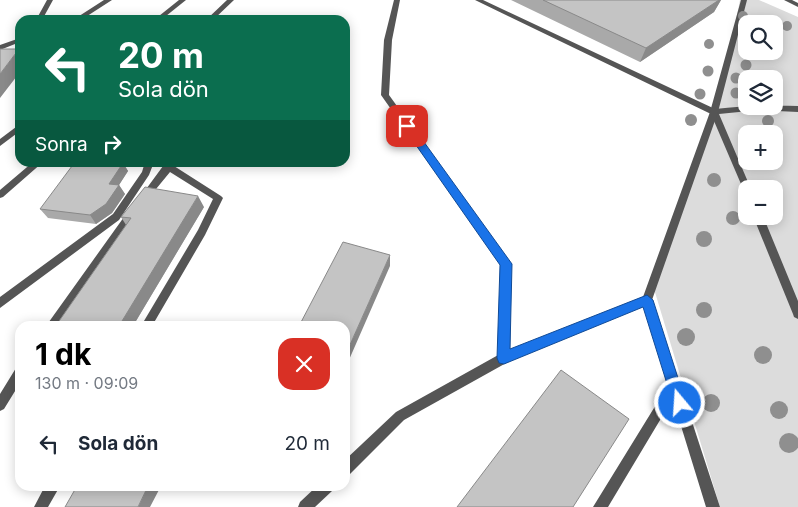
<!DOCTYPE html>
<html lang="tr">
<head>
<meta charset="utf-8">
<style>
	body { margin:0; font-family:Inter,sans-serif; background:#f6f6f7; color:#1f2937; height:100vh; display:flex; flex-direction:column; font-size:19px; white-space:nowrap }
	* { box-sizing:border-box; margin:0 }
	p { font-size:16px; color:#747a83 }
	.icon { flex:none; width:28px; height:28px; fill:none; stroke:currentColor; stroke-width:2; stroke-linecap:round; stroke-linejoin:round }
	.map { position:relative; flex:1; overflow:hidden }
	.drawer { position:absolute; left:15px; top:321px; width:335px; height:170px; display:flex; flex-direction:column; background:#fff; border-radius:15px; box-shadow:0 2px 12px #0003 }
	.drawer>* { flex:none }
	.hud { position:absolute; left:15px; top:15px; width:335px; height:152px; border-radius:15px; box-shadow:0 2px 12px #0003; background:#0b6e4f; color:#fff; overflow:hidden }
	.tools { position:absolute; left:738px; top:15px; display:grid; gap:10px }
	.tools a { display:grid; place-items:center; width:45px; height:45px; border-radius:10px; background:#fff; box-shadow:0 2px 12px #0003; font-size:25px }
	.pin { position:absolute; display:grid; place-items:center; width:42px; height:42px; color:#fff; margin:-21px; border-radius:10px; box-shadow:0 2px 8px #0006 }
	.me { position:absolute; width:55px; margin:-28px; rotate:342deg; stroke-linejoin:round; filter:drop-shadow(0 0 4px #0008) }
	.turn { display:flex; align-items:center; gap:18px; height:105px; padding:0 20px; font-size:22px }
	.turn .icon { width:65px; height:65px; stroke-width:2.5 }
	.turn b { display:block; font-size:35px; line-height:42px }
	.then { display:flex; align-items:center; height:48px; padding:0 20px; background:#0003; gap:10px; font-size:19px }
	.round { display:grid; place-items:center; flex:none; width:52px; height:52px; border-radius:15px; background:#f6f6f7 }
	.summary { display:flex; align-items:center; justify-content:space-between; height:85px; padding:0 20px }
	h1 { font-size:30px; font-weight:700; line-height:38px; color:#000 }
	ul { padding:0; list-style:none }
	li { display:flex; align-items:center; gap:15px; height:75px; padding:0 20px }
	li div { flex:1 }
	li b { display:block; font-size:19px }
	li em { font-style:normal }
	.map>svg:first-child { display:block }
</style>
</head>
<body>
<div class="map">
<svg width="798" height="507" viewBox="0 0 798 507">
	<rect width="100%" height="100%" fill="#fff"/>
	<path fill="#dcdcdc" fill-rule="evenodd" d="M740,0H759L798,17V507H720L654,289L722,91ZM746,24H774V51H746ZM746,79H774V106H746ZM746,134H774V161H746ZM746,189H774V216H746Z"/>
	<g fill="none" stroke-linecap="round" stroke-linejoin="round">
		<path fill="#555" fill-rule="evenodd" d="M394,0H400L392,40L389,95L511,264L510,358L508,362L504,363L500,362L498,358L501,265L381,95L384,40Z
			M475,0H483L715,109C744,106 770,105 798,106V112L759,110L719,114L751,189H746V192L744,191L711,114Z
			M145,162H154L149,175L119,220L0,308V297L113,214L142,172Z
			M166,162H175L174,166L221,196L223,198L205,235L152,326H141L198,230L213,199L170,172L147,200H141L139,198L141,196Z
			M132,209L135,210L137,213L135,216L57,326H46L129,210Z
			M753,216H763L798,301V319L794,317L793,314Z
			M20,366V383L4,409L0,411V394L16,368Z
			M674,380L678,382L680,386L678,390L608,507H593L670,382Z
			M45,486H60L48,507H34Z"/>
		<path fill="#555" fill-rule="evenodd" d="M47,0H53L42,20H36Z
			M104,0H112L81,20H73Z
			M741,0H747L718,112L652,300L720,507H706L644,306L508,362L404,420L350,474L345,476V460L396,412L500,354L643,297L710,112Z
			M20,38V42L0,50V45Z
			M317,486H334L332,491L315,507H298L300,502Z"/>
		<path fill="#555" fill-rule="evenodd" d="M179,0H186L161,20H154Z
			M227,0H234L213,20H206Z
			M784,0H792L798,3V7Z
			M20,124V131L0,146V139Z
			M33,162H43L3,197L0,198V190Z"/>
	</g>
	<g fill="#8f8f8f">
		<circle cx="743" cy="16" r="5"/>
		<circle cx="787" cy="26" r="5"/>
		<circle cx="709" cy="44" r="5"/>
		<circle cx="746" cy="65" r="5.5"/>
		<circle cx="708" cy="71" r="5.5"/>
		<circle cx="736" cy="78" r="5.5"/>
		<circle cx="736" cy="93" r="5.5"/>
		<circle cx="700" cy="94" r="5.5"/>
		<circle cx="691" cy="120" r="6"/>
		<circle cx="768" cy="121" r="6"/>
		<circle cx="714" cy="180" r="7"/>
		<circle cx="733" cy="218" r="7"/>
		<circle cx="704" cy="239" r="8"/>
		<circle cx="704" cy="310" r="8"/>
		<circle cx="686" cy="337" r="9"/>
		<circle cx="763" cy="355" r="9"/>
		<circle cx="711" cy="403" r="9"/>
		<circle cx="779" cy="410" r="9"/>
		<circle cx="789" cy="443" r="10"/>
	</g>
	<path fill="#a9a9a9" d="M511,0H721L714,12L640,62Z
		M123,163L128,171L119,185L125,194L112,213L96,224L48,218L40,209Z
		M204,207L133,326H60L57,324L126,225L121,217Z"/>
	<path fill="#898989" d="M719,0H721L714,12L640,62L646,48Z
		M19,49L20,72L0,98V74Z
		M123,163L128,171L119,185L125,194L112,213L96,224L90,215L109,184Z
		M198,196L204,207L133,326H119Z
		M390,255V266L345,369V356Z
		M148,486H161L150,507H138Z"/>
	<path fill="#c4c4c4" stroke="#898989" d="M543,0H719L646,48Z
		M0,49H19L0,74Z
		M75,162L123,163L109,184L119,185L106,204L90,215L40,209Z
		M145,187L198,196L119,326H66L57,324L131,218L121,217Z
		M343,242L390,255L345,356V326H299Z
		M561,370L629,419L573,507H457Z
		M77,486H148L138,507H65Z"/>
	<path fill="#1a73e8" stroke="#114b97" d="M407,123L411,124L512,264L510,349L647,295L653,300L686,403L684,408L680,410L675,408L673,403L643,307L504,364L499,363L497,358L500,265L404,128L403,126Z"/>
</svg>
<div class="tools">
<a><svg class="icon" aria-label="search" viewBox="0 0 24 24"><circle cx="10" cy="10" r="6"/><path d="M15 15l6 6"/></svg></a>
<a><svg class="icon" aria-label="layers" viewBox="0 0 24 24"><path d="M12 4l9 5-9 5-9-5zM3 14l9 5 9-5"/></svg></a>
<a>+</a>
<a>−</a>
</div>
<div class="pin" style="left:407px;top:126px;background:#d93025"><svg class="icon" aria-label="arrive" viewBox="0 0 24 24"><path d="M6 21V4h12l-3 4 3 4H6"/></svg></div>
<svg class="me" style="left:680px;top:403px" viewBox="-20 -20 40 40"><circle r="17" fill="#1a73e8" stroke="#fff" stroke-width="3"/><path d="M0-11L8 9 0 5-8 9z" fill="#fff"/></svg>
<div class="hud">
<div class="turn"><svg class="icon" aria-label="left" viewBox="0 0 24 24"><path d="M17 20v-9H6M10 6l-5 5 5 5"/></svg><div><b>20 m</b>Sola dön</div></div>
<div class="then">Sonra<svg class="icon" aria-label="right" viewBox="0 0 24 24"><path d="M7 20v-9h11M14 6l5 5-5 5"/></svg></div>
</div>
<section class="drawer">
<div class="summary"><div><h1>1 dk</h1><p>130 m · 09:09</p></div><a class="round" style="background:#d93025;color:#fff"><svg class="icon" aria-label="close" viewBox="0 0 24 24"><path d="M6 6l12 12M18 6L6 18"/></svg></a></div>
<ul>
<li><svg class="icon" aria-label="left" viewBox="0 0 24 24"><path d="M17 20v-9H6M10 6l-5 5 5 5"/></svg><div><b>Sola dön</b></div><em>20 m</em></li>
</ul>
</section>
</div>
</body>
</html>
